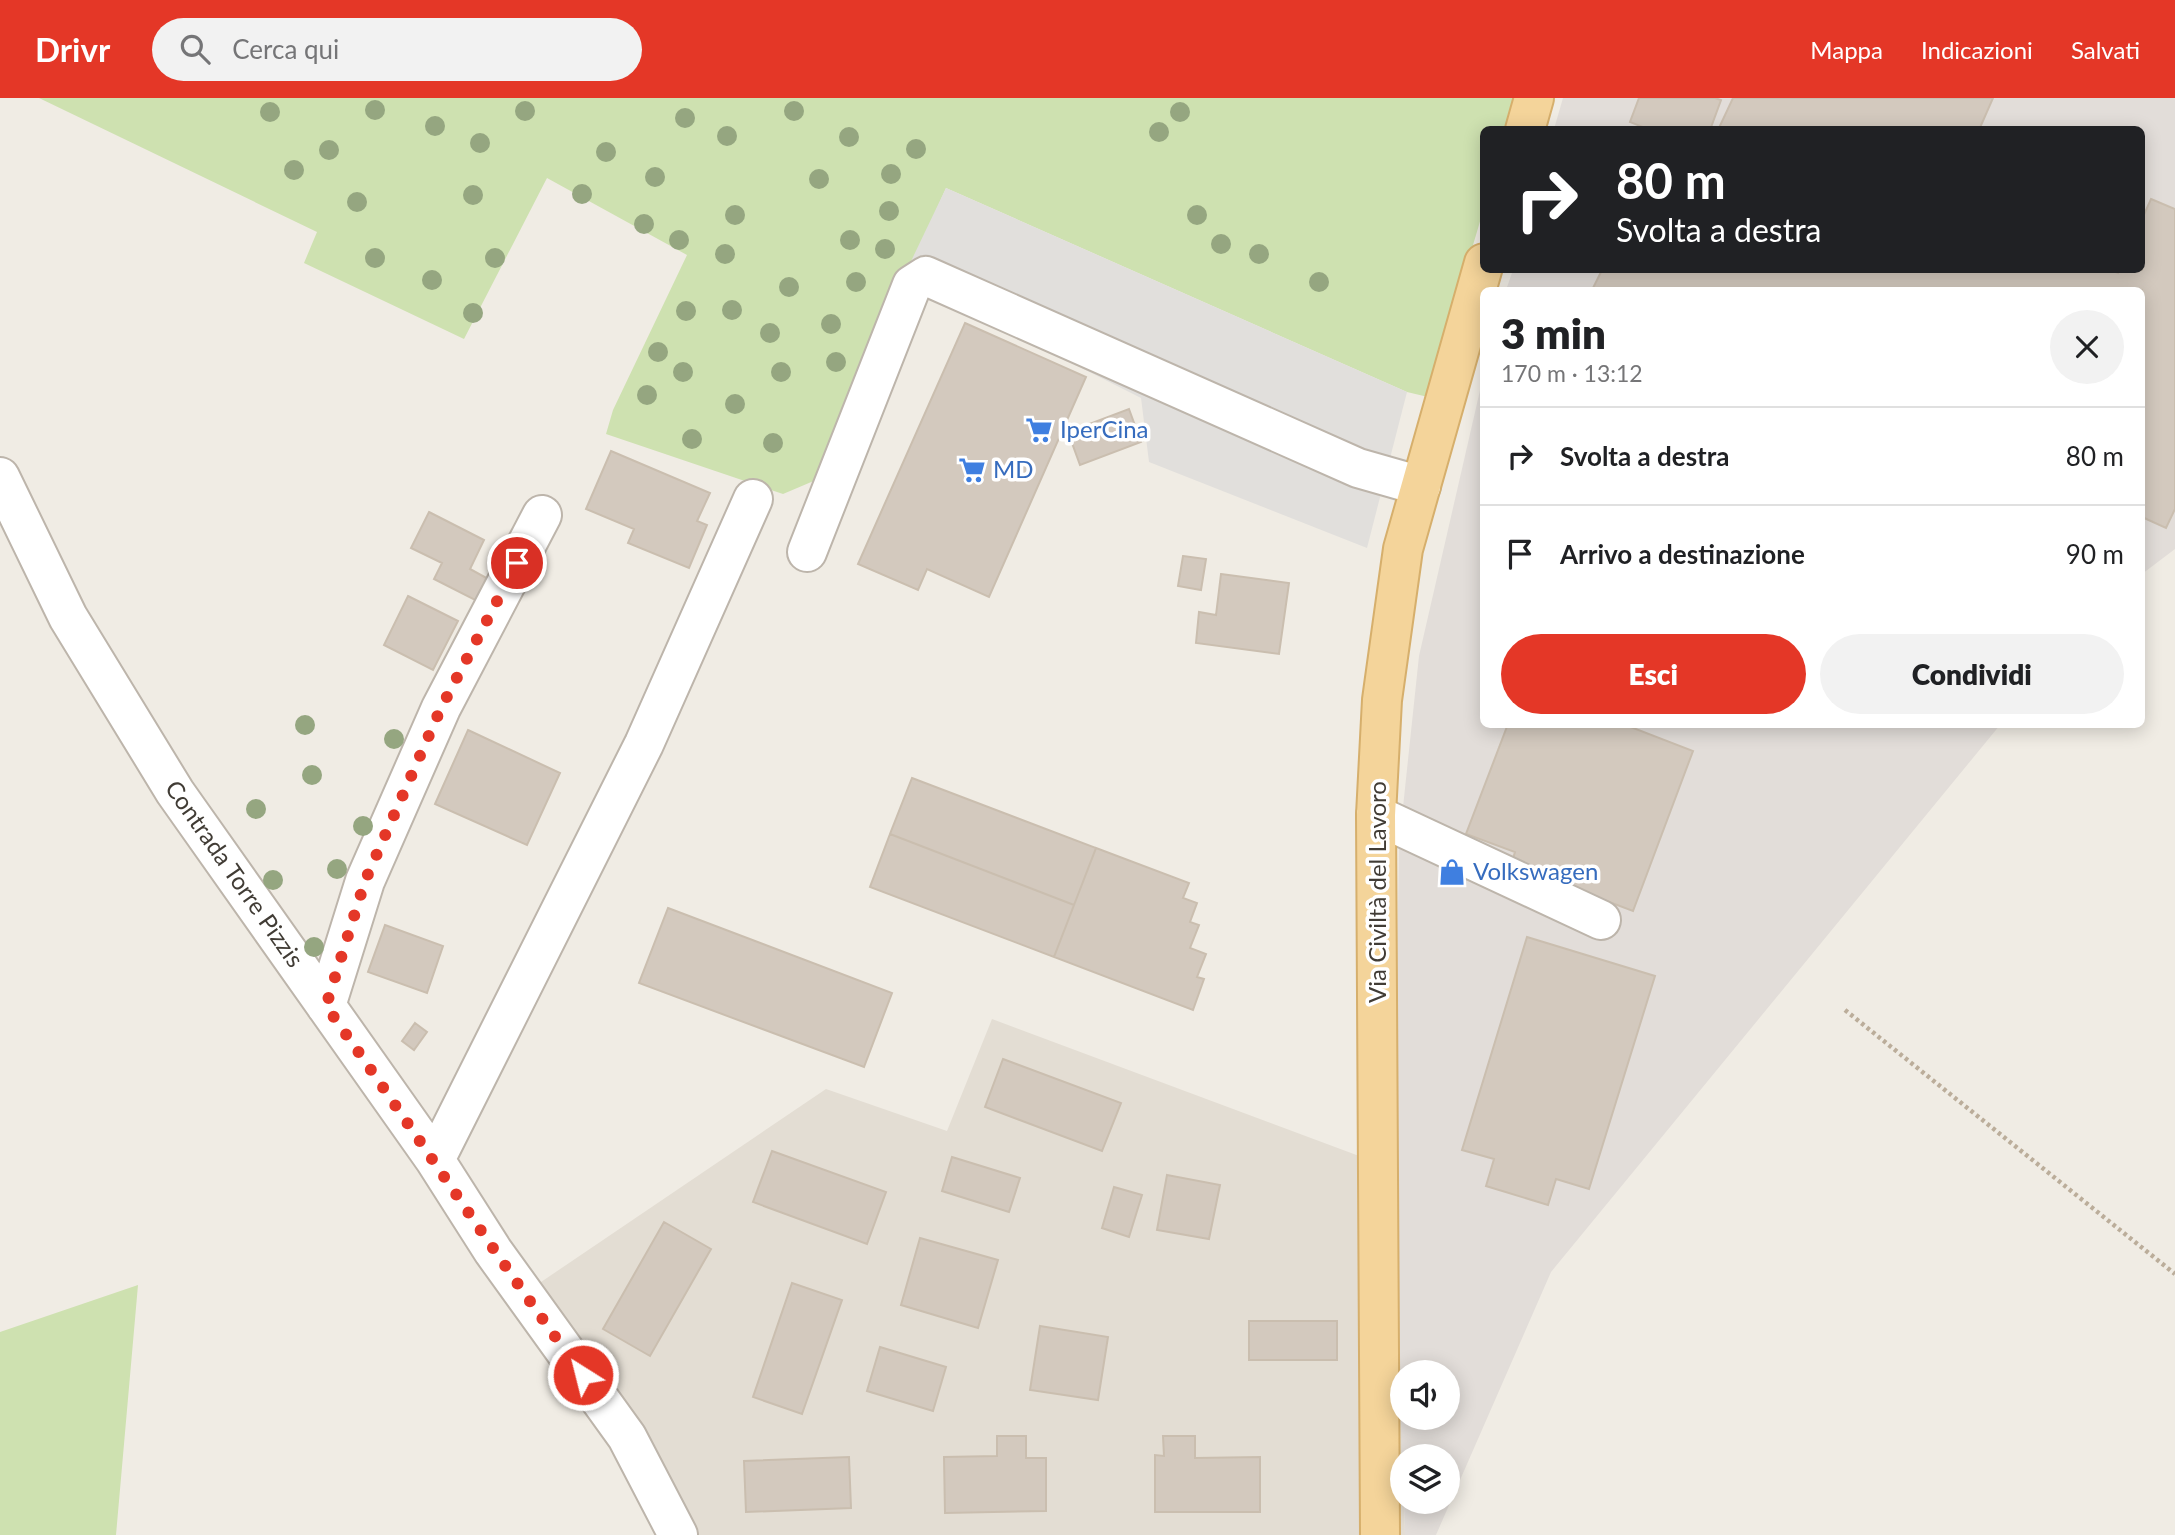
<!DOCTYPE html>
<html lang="it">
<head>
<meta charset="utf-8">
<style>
	body { margin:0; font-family:Lato,sans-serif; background:#f2f2f2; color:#202124; height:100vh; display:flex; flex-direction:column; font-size:26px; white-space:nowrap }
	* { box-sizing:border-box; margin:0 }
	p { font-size:23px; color:#757577 }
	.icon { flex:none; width:38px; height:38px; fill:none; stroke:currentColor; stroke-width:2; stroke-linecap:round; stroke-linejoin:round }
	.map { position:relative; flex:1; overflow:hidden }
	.drawer { position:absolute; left:1480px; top:189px; width:665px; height:441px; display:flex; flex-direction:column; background:#fff; border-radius:10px; box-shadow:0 4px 18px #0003 }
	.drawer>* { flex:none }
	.banner { position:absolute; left:1480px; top:28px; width:665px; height:147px; border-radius:10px; box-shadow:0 4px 18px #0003; background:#202124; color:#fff; overflow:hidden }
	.buttons { position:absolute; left:1390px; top:1262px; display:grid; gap:14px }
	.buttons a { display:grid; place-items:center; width:70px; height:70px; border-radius:50%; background:#fff; box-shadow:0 4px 18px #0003; font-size:35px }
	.pin { position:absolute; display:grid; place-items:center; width:60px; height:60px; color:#fff; margin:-30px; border:4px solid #fff; border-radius:50%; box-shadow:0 2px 7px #0007 }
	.me { position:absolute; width:77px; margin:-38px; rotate:324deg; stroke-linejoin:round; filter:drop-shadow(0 0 5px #0008) }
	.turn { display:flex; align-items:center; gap:24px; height:147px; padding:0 21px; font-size:32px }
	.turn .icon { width:91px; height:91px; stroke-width:2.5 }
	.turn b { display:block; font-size:49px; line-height:60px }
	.round { display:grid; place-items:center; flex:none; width:74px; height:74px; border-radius:37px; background:#f2f2f2 }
	.summary { display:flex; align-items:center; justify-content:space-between; height:119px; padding:0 21px }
	h1 { font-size:42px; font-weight:800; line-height:52px }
	.cta { display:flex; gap:14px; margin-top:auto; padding:14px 21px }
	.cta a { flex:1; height:80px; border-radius:42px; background:#e43727; color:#fff; font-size:28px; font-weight:800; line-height:80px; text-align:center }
	.cta a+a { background:#f2f2f2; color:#202124 }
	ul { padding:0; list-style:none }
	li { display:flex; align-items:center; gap:21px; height:98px; padding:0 21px; border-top:2px solid #e0e0e0 }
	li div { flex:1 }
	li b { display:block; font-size:26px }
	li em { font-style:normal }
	header { display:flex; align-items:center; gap:42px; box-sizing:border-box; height:98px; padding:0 35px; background:#e43727; color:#fff }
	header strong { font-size:33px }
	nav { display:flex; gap:38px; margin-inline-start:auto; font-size:24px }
	.search { width:490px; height:63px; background:#f2f2f2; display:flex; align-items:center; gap:18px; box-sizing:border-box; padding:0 24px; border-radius:38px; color:#757577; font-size:26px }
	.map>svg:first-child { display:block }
</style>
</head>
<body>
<header>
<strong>Drivr</strong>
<div class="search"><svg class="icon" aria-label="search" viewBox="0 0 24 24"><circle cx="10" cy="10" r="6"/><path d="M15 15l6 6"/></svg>Cerca qui</div>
<nav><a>Mappa</a><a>Indicazioni</a><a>Salvati</a></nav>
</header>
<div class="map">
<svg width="2175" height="1437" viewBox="0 0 2175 1437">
	<rect width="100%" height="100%" fill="#f0ece4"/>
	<path fill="#e3ddd3" d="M992,921L1394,1071L1405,1437H657L613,1347L510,1205L826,991L947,1033Z"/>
	<path fill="#e2ddd9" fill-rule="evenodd" d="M1563,0H2175V451L2142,476V192H1506L1513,172H2142V32L1554,31Z
		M1484,275V626L2000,627L1551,1174L1436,1437H1405L1404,1404H1447V1358H1402L1394,1071L1399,747L1419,558ZM1402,1274H1447V1320H1402Z"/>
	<path fill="#cee1b0" d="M39,0H1517L1508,31L1484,32V110L1428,299L1407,294L946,90L816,382L783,396L606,336L613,312L687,157L547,80L464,241L304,165L317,134Z
		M138,1187L116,1437H0V1234Z"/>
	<path fill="#e1dfdc" d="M946,90L1407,294L1367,450L1149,364L1141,300L903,180Z"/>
	<path fill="#d3c9be" stroke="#cabeaf" stroke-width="2" d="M1639,0H1715L1721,2L1710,32H1650L1630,24Z
		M1733,0H1993L1979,32H1718Z
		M2151,101L2175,111V411L2166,430L2142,419V192H1592L1602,172H2111L2118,175L2119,172H2142V121Z
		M965,225L1086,279L989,499L927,471L918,492L858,466Z
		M1129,311L1141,344L1080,367L1068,334Z
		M611,353L710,395L697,423L707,427L689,470L628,445L634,431L586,411Z
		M429,414L484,442L470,471L490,482L479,504L434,481L442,465L411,450Z
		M1183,458L1206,461L1201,492L1178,488Z
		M1221,476L1289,485L1279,556L1196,545L1199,514L1216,517Z
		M408,498L458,523L433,572L384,547Z
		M1508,626H1623L1693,653L1633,813L1511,767L1515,754L1466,736Z
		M468,632L560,675L527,747L435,706Z
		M912,680L1096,750L1074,807L890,736Z
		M890,736L1074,807L1054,859L870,789Z
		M1096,750L1189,785L1183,800L1197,805L1190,824L1199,827L1190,850L1206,856L1197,879L1204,881L1193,912L1054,859Z
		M668,810L892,895L864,969L639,885Z
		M385,827L443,848L427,895L368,874Z
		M1527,839L1655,878L1589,1091L1556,1081L1548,1107L1486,1088L1494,1061L1462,1052Z
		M415,925L427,934L414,952L402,943Z
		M1003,961L1121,1005L1102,1053L985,1009Z
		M772,1053L886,1094L867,1146L753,1104Z
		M952,1059L1020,1080L1009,1114L942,1093Z
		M1167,1077L1220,1087L1209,1141L1157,1132Z
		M1114,1089L1142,1097L1129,1139L1102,1130Z
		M664,1124L711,1151L650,1258L603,1231Z
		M920,1140L998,1162L978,1230L901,1207Z
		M792,1185L842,1202L802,1316L753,1299Z
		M1249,1223H1337V1262H1249Z
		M1040,1228L1108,1239L1098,1302L1030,1292Z
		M880,1249L946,1269L933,1313L867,1293Z
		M997,1338H1026V1360H1046V1413L945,1415L944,1359L997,1358Z
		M1163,1338H1195V1360L1260,1359V1414H1155V1357L1164,1358Z
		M849,1359L851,1410L746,1414L744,1363Z"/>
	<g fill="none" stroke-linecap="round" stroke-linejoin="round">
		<defs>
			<path id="minor" d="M0,379L68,519L175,694L435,1062L493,1153L627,1339L678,1437
				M807,454L912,187L926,178L1358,370L1421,388
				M1376,717L1601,822
				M326,908L365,783L441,610L542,417
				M435,1062L644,646L753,401"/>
			<path id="major" d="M1525,32L1534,0
				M1380,1437L1376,717L1382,602L1403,451L1484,165"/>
		</defs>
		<use href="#minor" stroke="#bdb5ab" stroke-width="42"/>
		<use href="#major" stroke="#d6af6c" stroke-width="42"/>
		<path stroke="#bbad9a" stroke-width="4.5" stroke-dasharray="3.5 3.5" stroke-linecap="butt" d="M1845,912L2175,1176"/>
		<use href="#minor" stroke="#fff" stroke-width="38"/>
		<use href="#major" stroke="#f4d49a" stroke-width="38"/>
	</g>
	<g fill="#95a680">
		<circle cx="375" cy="12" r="10"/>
		<circle cx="525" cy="13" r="10"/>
		<circle cx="794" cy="13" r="10"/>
		<circle cx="270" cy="14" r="10"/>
		<circle cx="1180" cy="14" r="10"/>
		<circle cx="685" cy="20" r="10"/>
		<circle cx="435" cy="28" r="10"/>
		<circle cx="1159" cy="34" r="10"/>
		<circle cx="727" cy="38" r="10"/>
		<circle cx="849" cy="39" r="10"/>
		<circle cx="480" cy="45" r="10"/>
		<circle cx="916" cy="51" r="10"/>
		<circle cx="329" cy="52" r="10"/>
		<circle cx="606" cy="54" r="10"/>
		<circle cx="294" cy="72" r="10"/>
		<circle cx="891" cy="76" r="10"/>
		<circle cx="655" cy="79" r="10"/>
		<circle cx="819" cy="81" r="10"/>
		<circle cx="582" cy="96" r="10"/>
		<circle cx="473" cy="97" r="10"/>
		<circle cx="357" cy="104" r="10"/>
		<circle cx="889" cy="113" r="10"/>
		<circle cx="735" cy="117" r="10"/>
		<circle cx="1197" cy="117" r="10"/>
		<circle cx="644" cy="126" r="10"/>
		<circle cx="679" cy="142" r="10"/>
		<circle cx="850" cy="142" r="10"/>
		<circle cx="1221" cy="146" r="10"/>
		<circle cx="885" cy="151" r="10"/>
		<circle cx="725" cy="156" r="10"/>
		<circle cx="1259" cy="156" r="10"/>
		<circle cx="375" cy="160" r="10"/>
		<circle cx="495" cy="160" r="10"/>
		<circle cx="432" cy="182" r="10"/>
		<circle cx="856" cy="184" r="10"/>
		<circle cx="1319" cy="184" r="10"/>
		<circle cx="789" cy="189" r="10"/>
		<circle cx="732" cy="212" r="10"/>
		<circle cx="686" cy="213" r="10"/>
		<circle cx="473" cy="215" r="10"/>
		<circle cx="831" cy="226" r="10"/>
		<circle cx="770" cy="235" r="10"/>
		<circle cx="658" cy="254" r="10"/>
		<circle cx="836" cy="264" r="10"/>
		<circle cx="683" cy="274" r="10"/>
		<circle cx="781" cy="274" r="10"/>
		<circle cx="647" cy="297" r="10"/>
		<circle cx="735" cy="306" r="10"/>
		<circle cx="692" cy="341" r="10"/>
		<circle cx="773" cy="345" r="10"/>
		<circle cx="305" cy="627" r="10"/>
		<circle cx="394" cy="641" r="10"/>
		<circle cx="312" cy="677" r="10"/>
		<circle cx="256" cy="711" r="10"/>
		<circle cx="363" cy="728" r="10"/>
		<circle cx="337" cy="771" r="10"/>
		<circle cx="273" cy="782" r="10"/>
		<circle cx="314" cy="849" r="10"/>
	</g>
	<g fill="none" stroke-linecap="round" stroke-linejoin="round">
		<path stroke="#e43727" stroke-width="12" stroke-dasharray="0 21.6" d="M517,465L441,610L365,783L326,908C413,1030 494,1156 583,1277"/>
	</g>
	<defs>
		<symbol id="supermarket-bare" viewBox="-9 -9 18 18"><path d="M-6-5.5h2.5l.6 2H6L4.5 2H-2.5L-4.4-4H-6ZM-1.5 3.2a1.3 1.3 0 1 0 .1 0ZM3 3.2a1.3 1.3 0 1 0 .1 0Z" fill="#3f7fe0" stroke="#fff" stroke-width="2.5" paint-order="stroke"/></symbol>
		<symbol id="shop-bare" viewBox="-9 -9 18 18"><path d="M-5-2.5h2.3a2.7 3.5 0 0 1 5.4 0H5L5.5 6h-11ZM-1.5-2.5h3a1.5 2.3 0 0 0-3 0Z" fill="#3f7fe0" stroke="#fff" stroke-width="2.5" paint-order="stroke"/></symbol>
	</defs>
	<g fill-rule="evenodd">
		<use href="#supermarket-bare" x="1020" y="313" width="38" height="38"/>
		<use href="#supermarket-bare" x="953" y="353" width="38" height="38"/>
		<use href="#shop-bare" x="1433" y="755" width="38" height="38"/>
	</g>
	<g text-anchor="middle" stroke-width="7" stroke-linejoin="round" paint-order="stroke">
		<g font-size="24" fill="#366cbe" stroke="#fff" text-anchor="start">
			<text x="1060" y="340">IperCina</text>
			<text x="993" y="380">MD</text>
			<text x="1473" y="782">Volkswagen</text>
		</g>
		<g font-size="24" fill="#413c35" stroke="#fff">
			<text transform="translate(234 776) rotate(55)" y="8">Contrada Torre Pizzis</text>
			<text transform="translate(1378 794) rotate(-90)" y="8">Via Civiltà del Lavoro</text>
		</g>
	</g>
</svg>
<div class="buttons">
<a><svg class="icon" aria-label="sound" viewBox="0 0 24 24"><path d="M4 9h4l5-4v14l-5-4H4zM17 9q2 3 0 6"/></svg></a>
<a><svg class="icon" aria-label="layers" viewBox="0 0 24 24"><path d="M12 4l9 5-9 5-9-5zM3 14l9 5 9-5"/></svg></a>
</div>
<div class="pin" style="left:517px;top:465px;background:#d93025"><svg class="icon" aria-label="arrive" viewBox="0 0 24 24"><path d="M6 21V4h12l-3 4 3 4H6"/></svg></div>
<svg class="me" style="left:583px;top:1277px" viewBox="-20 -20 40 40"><circle r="17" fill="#e43727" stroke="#fff" stroke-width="3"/><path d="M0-11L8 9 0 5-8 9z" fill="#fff"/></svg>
<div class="banner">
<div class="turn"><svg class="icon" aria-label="right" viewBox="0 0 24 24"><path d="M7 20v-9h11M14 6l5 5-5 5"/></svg><div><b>80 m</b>Svolta a destra</div></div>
</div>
<section class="drawer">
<div class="summary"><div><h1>3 min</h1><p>170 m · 13:12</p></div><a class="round"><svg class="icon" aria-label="close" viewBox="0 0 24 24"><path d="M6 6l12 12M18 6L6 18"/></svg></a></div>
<ul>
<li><svg class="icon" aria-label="right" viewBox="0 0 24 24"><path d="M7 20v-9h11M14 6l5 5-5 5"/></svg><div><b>Svolta a destra</b></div><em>80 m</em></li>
<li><svg class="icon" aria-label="arrive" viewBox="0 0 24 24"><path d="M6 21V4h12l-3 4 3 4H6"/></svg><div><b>Arrivo a destinazione</b></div><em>90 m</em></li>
</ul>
<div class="cta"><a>Esci</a><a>Condividi</a></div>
</section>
</div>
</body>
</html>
